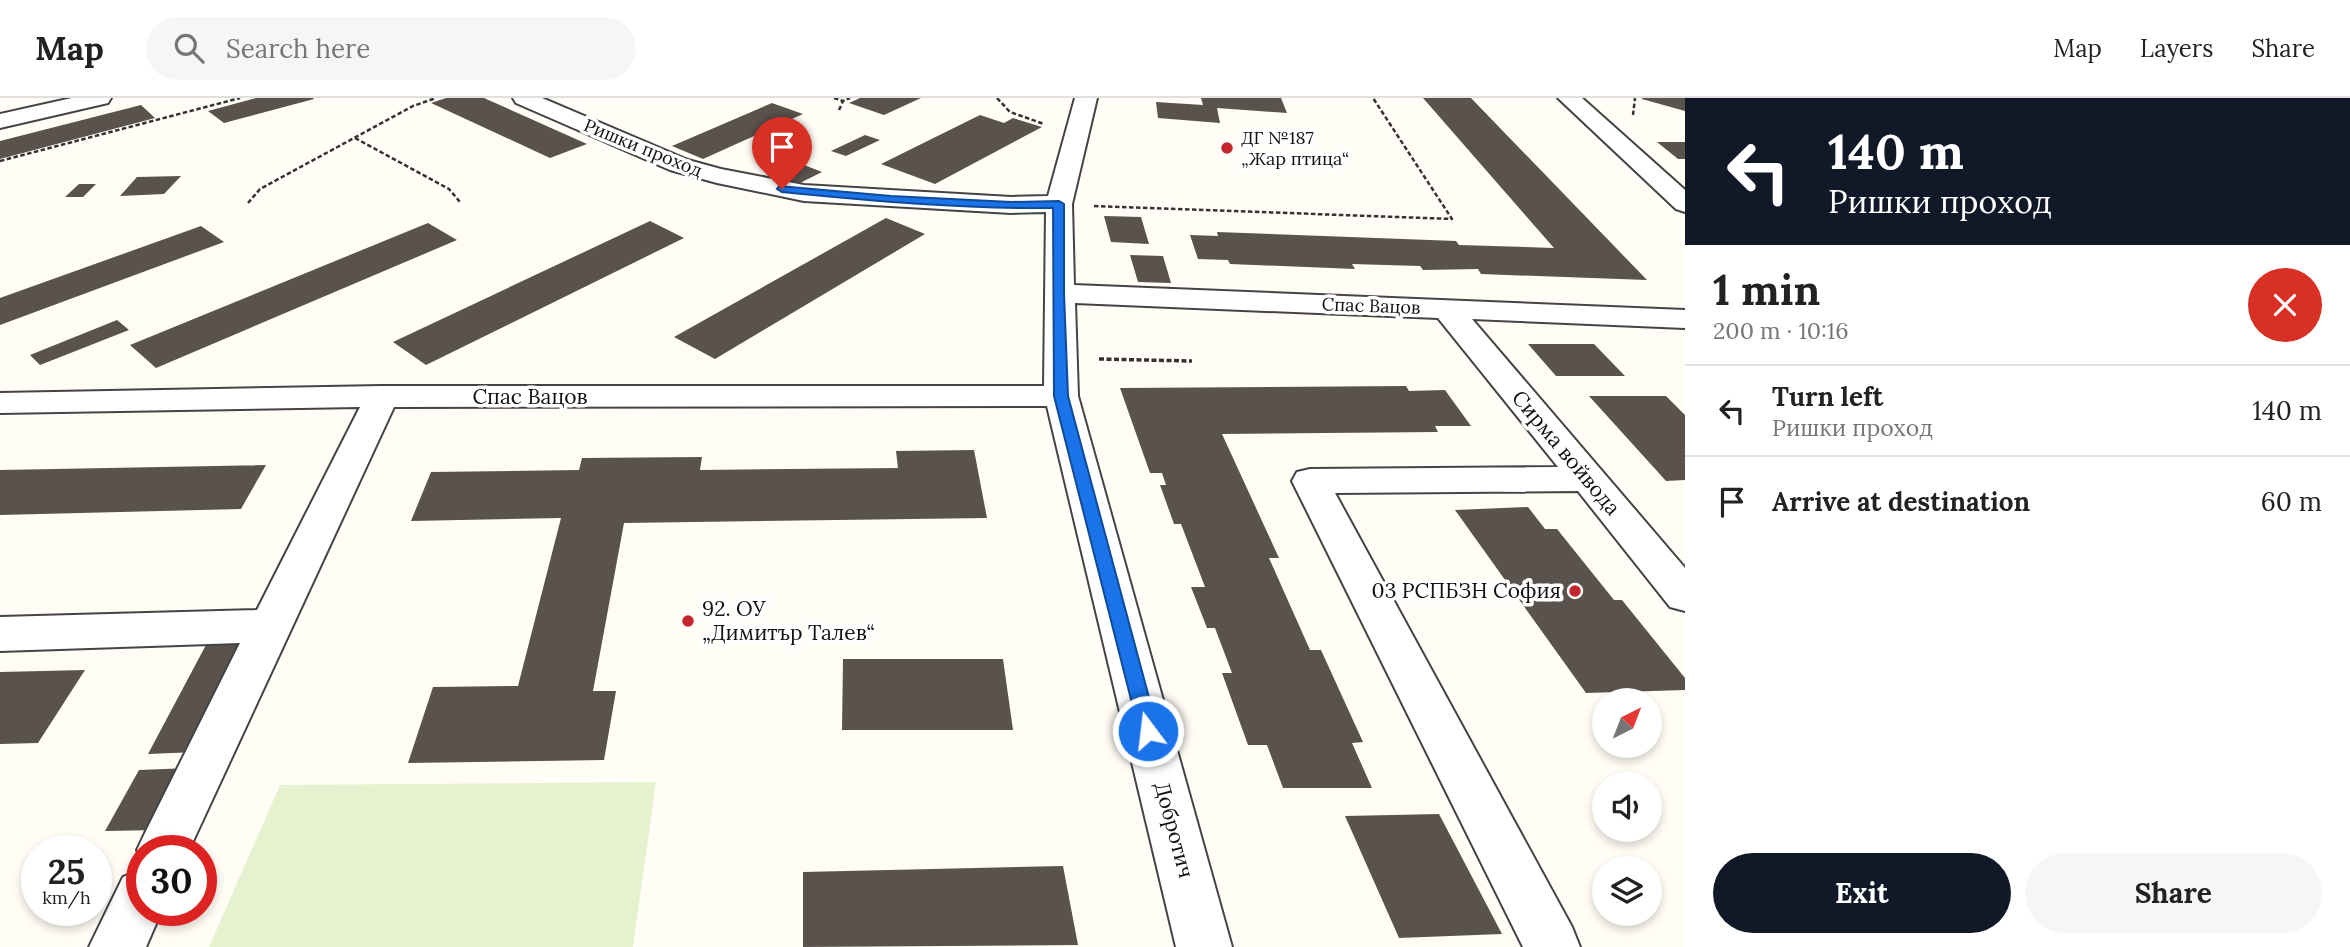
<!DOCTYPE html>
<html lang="en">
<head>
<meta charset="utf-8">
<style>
	body { margin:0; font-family:Lora,serif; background:#f6f6f6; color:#222; height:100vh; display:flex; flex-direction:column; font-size:26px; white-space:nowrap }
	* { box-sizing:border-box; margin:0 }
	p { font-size:23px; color:#767676 }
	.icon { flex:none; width:38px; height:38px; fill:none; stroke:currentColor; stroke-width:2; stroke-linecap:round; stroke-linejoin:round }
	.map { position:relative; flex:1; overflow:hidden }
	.details { display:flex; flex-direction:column; background:#fff; width:665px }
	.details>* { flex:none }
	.banner { background:#111827; color:#fff; overflow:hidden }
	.needle { width:46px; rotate:42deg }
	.controls { position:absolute; left:1592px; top:590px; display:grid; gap:14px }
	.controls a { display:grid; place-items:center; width:70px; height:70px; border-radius:50%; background:#fff; box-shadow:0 4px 10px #0003; font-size:35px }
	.speed { position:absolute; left:21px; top:737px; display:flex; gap:14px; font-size:35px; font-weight:700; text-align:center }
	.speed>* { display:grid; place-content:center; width:91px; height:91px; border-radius:50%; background:#fff; box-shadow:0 4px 10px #0003; line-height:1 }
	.speed small { font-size:18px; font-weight:400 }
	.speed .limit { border:10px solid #d22; background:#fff; color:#111 }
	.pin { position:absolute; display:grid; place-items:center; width:60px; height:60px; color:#fff; margin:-72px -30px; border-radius:50% 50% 50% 0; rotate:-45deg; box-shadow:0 0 7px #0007 }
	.pin .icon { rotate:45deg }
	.me { position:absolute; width:77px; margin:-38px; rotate:345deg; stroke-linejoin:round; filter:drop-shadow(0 0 5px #0008) }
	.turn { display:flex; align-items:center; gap:24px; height:147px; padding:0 28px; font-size:32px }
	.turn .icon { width:91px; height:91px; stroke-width:2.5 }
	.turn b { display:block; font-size:49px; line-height:60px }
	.round { display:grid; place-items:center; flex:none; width:74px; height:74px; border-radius:37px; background:#f6f6f6 }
	.overview { display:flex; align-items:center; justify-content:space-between; height:119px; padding:0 28px }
	h1 { font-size:42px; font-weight:700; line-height:52px }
	.primary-button { display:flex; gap:14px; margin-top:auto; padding:14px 28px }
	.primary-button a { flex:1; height:80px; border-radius:42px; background:#111827; color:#fff; font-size:28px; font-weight:700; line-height:80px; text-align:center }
	.primary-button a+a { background:#f6f6f6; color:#222 }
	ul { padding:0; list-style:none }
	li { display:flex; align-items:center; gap:21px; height:91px; padding:0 28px; border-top:2px solid #e0e0e0 }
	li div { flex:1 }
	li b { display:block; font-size:26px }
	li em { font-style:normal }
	header { display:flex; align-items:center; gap:42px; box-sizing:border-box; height:98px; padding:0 35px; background:#fff; border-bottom:2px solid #e0e0e0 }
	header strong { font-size:33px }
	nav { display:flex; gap:38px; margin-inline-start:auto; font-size:24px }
	.search { width:490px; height:63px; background:#f6f6f6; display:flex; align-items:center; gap:18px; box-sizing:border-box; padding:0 24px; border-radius:38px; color:#767676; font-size:26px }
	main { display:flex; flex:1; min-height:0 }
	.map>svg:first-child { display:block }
</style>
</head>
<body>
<header>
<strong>Map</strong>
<div class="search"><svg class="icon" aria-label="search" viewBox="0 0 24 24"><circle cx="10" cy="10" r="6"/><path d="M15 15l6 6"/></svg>Search here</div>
<nav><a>Map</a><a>Layers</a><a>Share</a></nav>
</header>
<main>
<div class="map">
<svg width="1685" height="849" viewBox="0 0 1685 849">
	<rect width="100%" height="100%" fill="#fffdf5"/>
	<path fill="#e6f2cf" d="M656,684L633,849H209L280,687Z"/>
	<path fill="#5a524d" d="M256,0H313L314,1L224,25L208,13Z
		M446,0H484L587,46L550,60L431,5Z
		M860,0H921L884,17L849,5Z
		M1201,0H1281L1287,15L1217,10L1220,25L1158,20L1156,4L1203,7Z
		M1423,0H1471L1647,182L1481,176L1478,171L1423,172L1420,168L1352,166L1355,171L1230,166L1228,162L1198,161L1190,137L1218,138L1217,134L1456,143L1459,147L1554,150Z
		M1642,0H1685V13L1642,1Z
		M772,5L803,16L703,61L672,48Z
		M141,7L155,20L0,61V43Z
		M980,17L1004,25L1013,20L1042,29L935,86L881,66Z
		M865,37L880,42L846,58L831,53Z
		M1657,44H1685V61H1678Z
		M794,63L822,74L794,88L766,76Z
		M181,78L164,96L120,98L137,79Z
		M79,86H96L83,99H65Z
		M1104,118L1141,119L1149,146L1111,144Z
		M886,120L925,136L715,261L674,239Z
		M650,123L684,140L426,267L393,244Z
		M428,125L457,142L156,270L130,247Z
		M201,128L224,144L0,227V200Z
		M1130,157L1163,158L1171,185L1138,184Z
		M117,222L129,232L40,267L30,257Z
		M1528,246H1594L1625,278H1556Z
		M1406,288L1409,293L1445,292L1471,328H1435L1438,334L1222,336L1279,460H1269L1310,552H1321L1363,644L1352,645L1372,690H1283L1267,647H1248L1222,575H1232L1215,530H1207L1191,489H1205L1181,426H1174L1160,387H1166L1162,375H1150L1120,290Z
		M1589,298H1666L1685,317V382L1666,383Z
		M974,352L987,420L624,425L593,593H616L604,662L408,665L433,589L518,588L561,420L411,423L431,374L579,372L582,360L702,359L700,372L898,370L896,353Z
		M266,367L241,411L0,417V372Z
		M1528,409L1545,431H1557L1614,502H1622L1685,580V592L1586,595L1455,412Z
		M252,543L197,654L148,656L207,545Z
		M843,561H1003L1013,632H842Z
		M85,572L38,645L0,646V574Z
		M189,670L158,732L105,733L139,672Z
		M1439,716L1502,836L1399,840L1345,718Z
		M1063,768L1078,847L803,849V774Z"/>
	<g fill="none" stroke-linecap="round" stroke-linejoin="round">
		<defs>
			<path id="minor" d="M72,0H111L108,5L0,30V16Z
				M513,0H542L688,62L721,71L804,87L1011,99L1048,98L1075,0H1097L1072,106L1074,187L1685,212V230L1472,221L1685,470V513L1670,509L1578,393L1335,395L1572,829L1580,849H1523L1292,383L1297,374L1310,371L1558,369L1438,220L1075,205L1078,298L1232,849H1176L1047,308L394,309L189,752H142V762L137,752L145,735L240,545L0,553V519L257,512L360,309L0,315V295L382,288H1044L1046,114L1011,115L804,103L717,85L670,72L516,5Z
				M1558,0H1582L1685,92V114L1676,111Z
				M142,771V812H162L146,849H89L123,779Z"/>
		</defs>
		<use href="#minor" stroke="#444" stroke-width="4"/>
		<path stroke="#333" stroke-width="2.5" stroke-dasharray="4.5 2.5" stroke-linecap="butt" d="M834,0L843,3
			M997,0L1010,14L1044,26
			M839,12L843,3L850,0
			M1633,17L1635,0
			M355,40L449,91L460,104
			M0,63L240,0
			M248,105L260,91L413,8L436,0
			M1094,108L1452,121L1373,0"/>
		<path stroke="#333" stroke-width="3.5" stroke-dasharray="5 2.5" stroke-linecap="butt" d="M1099,261L1192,263"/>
		<use href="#minor" fill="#fff" fill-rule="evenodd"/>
	</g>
	<path fill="#1a73e8" stroke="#114b97" stroke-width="2" d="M779,88L891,98L1011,104L1059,103L1064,106V195L1068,298L1158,633L1155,639L1148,641L1142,639L1139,633L1054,298L1053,110C963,111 872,103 782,94L777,91Z"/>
	<g fill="#c4262e" stroke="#fff" stroke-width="2.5">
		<circle cx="1227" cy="50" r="7"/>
		<circle cx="1575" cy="493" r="7"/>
		<circle cx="688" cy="523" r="7"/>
	</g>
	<g text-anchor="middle" stroke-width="7" stroke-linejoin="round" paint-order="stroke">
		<g font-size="18" fill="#111" stroke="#fff" text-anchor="start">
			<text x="1241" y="46">ДГ №187<tspan x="1241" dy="21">„Жар птица“</tspan></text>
		</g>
		<g font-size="18" fill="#111" stroke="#fff">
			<text transform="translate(643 50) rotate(22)" y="6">Ришки проход</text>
			<text transform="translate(1371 208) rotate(2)" y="6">Спас Вацов</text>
		</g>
		<g font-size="21" fill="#111" stroke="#fff">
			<text x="530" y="306">Спас Вацов</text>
			<text transform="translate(1566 355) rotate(50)" y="7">Сирма войвода</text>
			<text transform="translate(1174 732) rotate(75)" y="7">Добротич</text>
		</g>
		<g font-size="21" fill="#111" stroke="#fff" text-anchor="end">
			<text x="1561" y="500">03 РСПБЗН София</text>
			<text x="702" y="518" text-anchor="start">92. ОУ<tspan x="702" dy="24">„Димитър Талев“</tspan></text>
		</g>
	</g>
</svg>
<div class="controls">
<a><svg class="needle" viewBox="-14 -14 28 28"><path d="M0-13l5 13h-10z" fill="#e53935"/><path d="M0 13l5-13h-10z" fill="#767676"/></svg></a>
<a><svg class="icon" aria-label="sound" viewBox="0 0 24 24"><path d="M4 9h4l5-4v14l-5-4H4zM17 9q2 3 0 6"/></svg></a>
<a><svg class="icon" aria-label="layers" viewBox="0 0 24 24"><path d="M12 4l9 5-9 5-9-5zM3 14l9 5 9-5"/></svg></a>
</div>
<div class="speed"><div>25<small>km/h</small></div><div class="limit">30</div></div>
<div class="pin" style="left:782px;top:91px;background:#d93025"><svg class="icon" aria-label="arrive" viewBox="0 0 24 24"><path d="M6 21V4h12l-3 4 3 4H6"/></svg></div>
<svg class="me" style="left:1148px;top:633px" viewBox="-20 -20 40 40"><circle r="17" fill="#1a73e8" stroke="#fff" stroke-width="3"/><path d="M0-11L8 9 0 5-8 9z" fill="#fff"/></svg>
</div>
<section class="details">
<div class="banner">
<div class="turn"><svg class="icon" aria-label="left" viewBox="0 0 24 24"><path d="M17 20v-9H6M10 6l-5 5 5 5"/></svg><div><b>140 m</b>Ришки проход</div></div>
</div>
<div class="overview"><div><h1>1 min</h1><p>200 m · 10:16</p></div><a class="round" style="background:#d93025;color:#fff"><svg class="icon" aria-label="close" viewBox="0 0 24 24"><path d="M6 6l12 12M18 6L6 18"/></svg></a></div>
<ul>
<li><svg class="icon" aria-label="left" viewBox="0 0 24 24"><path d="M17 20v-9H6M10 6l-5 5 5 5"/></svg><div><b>Turn left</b><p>Ришки проход</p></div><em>140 m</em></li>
<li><svg class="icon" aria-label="arrive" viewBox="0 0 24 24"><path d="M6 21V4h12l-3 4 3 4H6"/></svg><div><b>Arrive at destination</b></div><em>60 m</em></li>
</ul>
<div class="primary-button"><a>Exit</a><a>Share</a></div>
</section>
</main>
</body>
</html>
